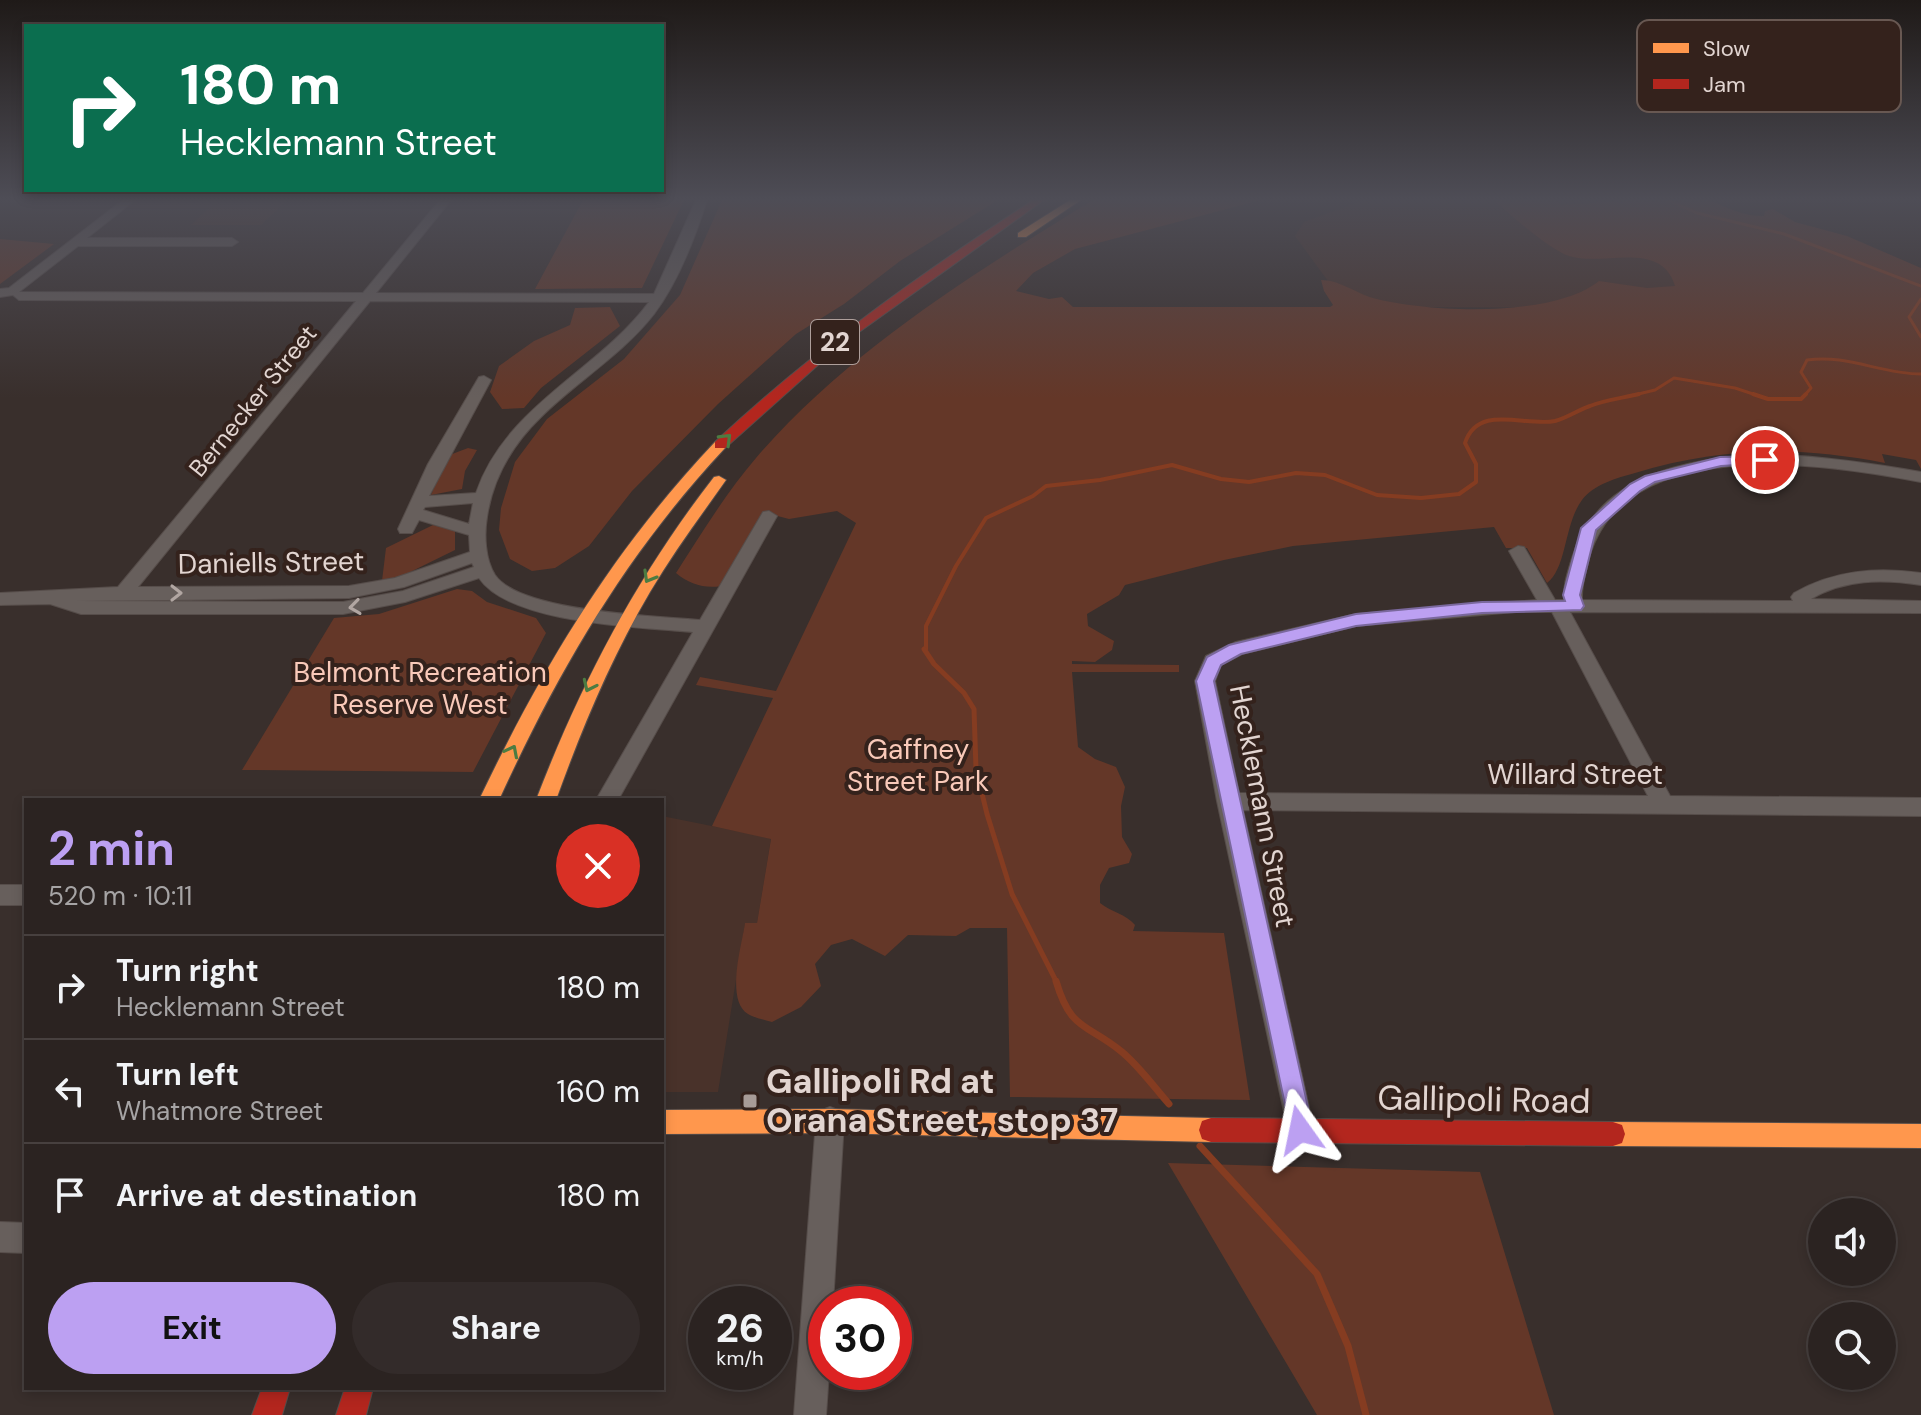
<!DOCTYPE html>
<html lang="en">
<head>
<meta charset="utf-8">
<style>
	body { margin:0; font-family:"DM Sans",sans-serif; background:#332b2a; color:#f1f3f6; height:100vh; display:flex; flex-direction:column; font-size:30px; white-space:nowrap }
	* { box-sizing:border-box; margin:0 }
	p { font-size:26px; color:#a6a4a5 }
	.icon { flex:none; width:44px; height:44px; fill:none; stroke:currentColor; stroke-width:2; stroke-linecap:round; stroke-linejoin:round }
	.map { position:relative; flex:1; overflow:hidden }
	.details { position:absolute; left:24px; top:798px; width:640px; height:592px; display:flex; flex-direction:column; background:#2b2321; border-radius:0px; box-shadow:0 4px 12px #0003,0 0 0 2px #47403f }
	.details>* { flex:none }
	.banner { position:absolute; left:24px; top:24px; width:640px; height:168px; border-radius:0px; box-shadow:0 4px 12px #0003,0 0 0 2px #47403f; background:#0b6e4f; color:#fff; overflow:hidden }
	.buttons { position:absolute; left:1808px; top:1198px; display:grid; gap:16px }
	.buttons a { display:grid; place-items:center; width:88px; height:88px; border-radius:50%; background:#2b2321; box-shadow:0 4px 12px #0003,0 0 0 2px #47403f; font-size:40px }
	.speed { position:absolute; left:688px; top:1286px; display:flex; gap:16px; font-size:40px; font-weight:700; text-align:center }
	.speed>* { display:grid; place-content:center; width:104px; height:104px; border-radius:50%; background:#2b2321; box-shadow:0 4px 12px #0003,0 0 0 2px #47403f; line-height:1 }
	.speed small { font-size:20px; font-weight:400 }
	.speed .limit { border:12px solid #d22; background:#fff; color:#111 }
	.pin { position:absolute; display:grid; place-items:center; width:68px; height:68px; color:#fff; margin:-34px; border:4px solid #fff; border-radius:50%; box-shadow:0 2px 8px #0007 }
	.me { position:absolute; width:88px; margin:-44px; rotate:348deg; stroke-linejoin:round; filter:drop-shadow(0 0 6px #0008) }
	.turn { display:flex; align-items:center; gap:28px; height:168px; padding:0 24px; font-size:36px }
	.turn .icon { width:104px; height:104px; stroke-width:2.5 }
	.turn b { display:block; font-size:56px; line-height:68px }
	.round { display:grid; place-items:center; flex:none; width:84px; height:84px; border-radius:42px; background:#332b2a }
	.summary { display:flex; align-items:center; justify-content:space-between; height:136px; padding:0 24px }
	h1 { font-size:48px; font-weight:700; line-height:60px; color:#bca0f2 }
	.cta { display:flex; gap:16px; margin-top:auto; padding:16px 24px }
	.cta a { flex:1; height:92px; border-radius:48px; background:#bca0f2; color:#111; font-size:32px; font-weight:700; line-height:92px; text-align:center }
	.cta a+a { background:#332b2a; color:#f1f3f6 }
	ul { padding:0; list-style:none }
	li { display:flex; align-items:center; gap:24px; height:104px; padding:0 24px; border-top:2px solid #47403f }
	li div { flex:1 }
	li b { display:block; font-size:30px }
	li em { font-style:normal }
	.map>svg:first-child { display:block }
</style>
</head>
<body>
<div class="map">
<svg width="1921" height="1415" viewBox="0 0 1921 1415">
	<rect width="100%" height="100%" fill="#392f2c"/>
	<path fill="#49322a" d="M136,200H287L261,225H191L209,208H126Z
		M1364,200H1620L1719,308L1347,307L1295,236L1304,222Z
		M662,816L771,838L757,923L745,924L718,1092H662Z"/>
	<path fill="#643728" d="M583,200H684L642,288L535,289Z
		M722,200H998L900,261L844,304L796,334L718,404L632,491L589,546L555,568L532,571L510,559L499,530L501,508L515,462L547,419L624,359L680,295Z
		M1093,200H1261L1075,249L1033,273L1016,291L1049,299L1062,297L1073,307H1330L1333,305L1324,291L1321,280C1340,280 1355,293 1373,298C1429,313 1553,318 1599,281L1647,288L1675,286C1661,239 1603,267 1569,256C1549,249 1510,215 1494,200H1556L1561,205C1579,205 1607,200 1622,203L1620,200C1637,200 1698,195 1710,200C1728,208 1742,216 1764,216L1765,211L1773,209L1795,222L1847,236L1921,268V469L1916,460L1882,454L1885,463C1796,446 1722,447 1635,473C1617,478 1594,484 1582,500C1564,524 1567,568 1547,583L1527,548H1506L1494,527L1293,546L1224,560L1125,585L1119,595L1087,614L1088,626L1114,641L1112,650L1095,662L1072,661V664L1179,665V672H1072L1078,747L1095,759L1116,767L1125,787L1121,806L1122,837L1132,854L1129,863L1109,868L1100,885V903C1111,912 1126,914 1135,925L1133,931L1224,933L1250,1100L1010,1097L1007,928H970L956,936L908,935L885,956L852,939L831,945L815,964L821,986L801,1007L772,1022C765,1020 755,1018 748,1014C725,1000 742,945 745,923H757L771,839L712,826L773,698L696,685L700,677L776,691L856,523L837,511L789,519L766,513L721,586C705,589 689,584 676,573C701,534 726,493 756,458C848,351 974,273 1093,200Z
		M0,239L54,244L0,284Z
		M610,307L620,326L541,388L524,408L502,409L490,392L499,366L534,341L570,325L575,308Z
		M468,448L477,450L465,471L462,489L431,495L447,456Z
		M433,525L455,530V550L400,577L382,581L386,548Z
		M457,589L472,591L487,602L536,618L546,633L473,772L242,770L334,618L379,614Z
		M1168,1163L1480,1172L1554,1415H1317Z"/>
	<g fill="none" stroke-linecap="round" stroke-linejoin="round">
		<path stroke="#853c21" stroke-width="3" d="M1668,200L1697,213L1784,234L1921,286
			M1921,299L1909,317L1921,337
			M1630,396L1655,390L1674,378L1735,388L1759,396
			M1804,396L1811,388L1801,372L1807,360C1847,354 1881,374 1921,374"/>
		<path stroke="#853c21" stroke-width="4" d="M1753,394L1768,399H1801L1806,394
			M926,651V626L956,566L986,518L1033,496L1046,486L1100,480L1172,465L1221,479L1249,482L1296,473L1325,475L1377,495L1421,498L1459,494L1476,482V464L1465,443C1478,403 1525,427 1555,421C1567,418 1578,410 1590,406C1605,400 1623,398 1639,394"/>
		<path stroke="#853c21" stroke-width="5" d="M924,649L934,664L964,693L974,709L976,769L987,814L1012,894L1057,983"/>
		<path stroke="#853c21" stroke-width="7" d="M1056,981C1071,1032 1087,1023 1122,1052C1139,1066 1154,1087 1169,1104
			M1200,1146L1317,1274L1348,1346L1366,1415"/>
		<defs>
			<path id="street" d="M123,200H135L87,238H232L238,242L232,246H78L19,292L363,293L440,200H451L376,293L654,294L696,200H707C695,238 678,282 654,314C622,355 577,381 541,417C513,444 493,477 487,517C484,535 485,559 495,575C520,612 657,616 700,620L763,512L769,511L777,516L618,800H596L693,632C640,627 510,624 479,578L405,602L343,614H81L50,604L0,605V593L118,587L356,301L19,300L13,295L0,297V289L9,288ZM370,301L649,302C597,372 506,405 476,493L429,496L491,380L484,376L479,377L428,464L398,529L400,533H412L419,520L469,535L470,552L395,578L349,586L138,587ZM473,503L469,524L423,510L425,507ZM472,563L474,567L403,591L343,602L77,601L349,598L404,587Z
				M1765,454C1818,456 1869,463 1921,472V482C1825,464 1625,432 1589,558C1586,572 1581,585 1582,600L1793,601L1791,597L1794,593C1834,570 1876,567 1921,573V585C1882,579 1845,579 1811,599L1921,601V613L1570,612L1670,796L1921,798V816L1243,810L1314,1130L1310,1140L1300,1144L1290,1140L1217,801L1195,681L1206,656L1236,642L1356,614L1537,600L1509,551L1518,546L1524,547L1555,600H1564C1563,585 1568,572 1572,558C1597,474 1689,458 1765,454ZM1515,612H1552L1648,796L1239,793L1215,681L1221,665L1242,654L1356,626Z
				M0,885H26V905H0Z
				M830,1107L840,1111L844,1121L833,1304H826V1372H829L826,1415H794L816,1121L820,1111Z
				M0,1222L26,1223V1253L0,1252Z"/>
			<path id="slow" d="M1070,200H1081L1026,237H1018V233Z
				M720,441L725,442V448C626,554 559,669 499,800H479C543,666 613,550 715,442Z
				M719,476L726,480C700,517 673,553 650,592C611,658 582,728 556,800H536C581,683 637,576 714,477Z
				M830,1109L1211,1118L1220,1121L1223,1130L1220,1139L1211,1142L830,1133L662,1134V1110Z
				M1613,1122L1921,1124V1148L1613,1146L1604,1143L1601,1134L1604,1125Z"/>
			<path id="jam" d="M1033,200H1044L838,347L725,448H715V442C813,350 921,274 1033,200Z
				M1211,1118L1613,1122L1622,1125L1625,1134L1622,1143L1613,1146L1211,1142L1202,1139L1199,1130L1202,1121Z
				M262,1388H290L282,1415H252Z
				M345,1388H373L366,1415H336Z"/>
		</defs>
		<use href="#street" stroke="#564d4a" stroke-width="2"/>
		<use href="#slow" stroke="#564d4a" stroke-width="2"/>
		<use href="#jam" stroke="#564d4a" stroke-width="2"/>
		<use href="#street" fill="#675f5c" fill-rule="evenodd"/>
		<use href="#slow" fill="#ff974d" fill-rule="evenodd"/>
		<use href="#jam" fill="#b3261e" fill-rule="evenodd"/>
	</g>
	<defs><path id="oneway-chevron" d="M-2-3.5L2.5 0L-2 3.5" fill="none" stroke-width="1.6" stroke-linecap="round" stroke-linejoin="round" transform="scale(2)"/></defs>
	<g stroke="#4c7c42">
		<use href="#oneway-chevron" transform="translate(726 439) rotate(-45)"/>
		<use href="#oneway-chevron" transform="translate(649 577) rotate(120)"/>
		<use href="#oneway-chevron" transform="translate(589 686) rotate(115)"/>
		<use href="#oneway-chevron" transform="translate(512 751) rotate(-63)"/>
	</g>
	<g stroke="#b1a6a2">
		<use href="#oneway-chevron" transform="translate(176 593)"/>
		<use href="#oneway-chevron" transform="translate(355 607) rotate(172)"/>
	</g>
	<linearGradient id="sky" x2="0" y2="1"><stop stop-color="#1f1a18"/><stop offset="0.5" stop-color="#4e4d56"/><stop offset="1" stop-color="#4e4d56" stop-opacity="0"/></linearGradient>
	<rect width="1921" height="398" fill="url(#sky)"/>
	<path fill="#bca0f2" stroke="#7a689d" stroke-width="2" d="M1765,456L1770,457V463L1721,466L1655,482L1640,491L1596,530L1580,595L1584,606L1581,610L1482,613L1356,626L1241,654L1221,665L1214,681L1313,1130L1309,1138L1300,1142L1292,1138L1196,681L1207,657L1229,645L1356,614L1482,602L1565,601L1563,595L1581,528L1630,484L1645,476L1720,457Z"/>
	<rect fill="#a79b97" stroke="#34221c" stroke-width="3" x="742" y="1093" width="16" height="16" rx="4"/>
	<g text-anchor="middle" stroke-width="8" stroke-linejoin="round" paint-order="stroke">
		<g font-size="24" fill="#e2d5d1" stroke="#34221c">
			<text transform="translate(253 401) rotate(-51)" y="8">Bernecker Street</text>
		</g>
		<rect fill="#34221c" stroke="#ae9f9b" stroke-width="2" x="811" y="320" width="48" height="44" rx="6"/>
		<g font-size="26" font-weight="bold" fill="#e2d5d1">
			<text x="835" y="351">22</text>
		</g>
		<g font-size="28" fill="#e2d5d1" stroke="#34221c">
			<text transform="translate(271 562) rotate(-1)" y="10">Daniells Street</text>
			<text x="1575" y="784">Willard Street</text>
			<text transform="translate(1263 806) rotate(79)" y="10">Hecklemann Street</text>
		</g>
		<g font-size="28" fill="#f9c9b9" stroke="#34221c">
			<text x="420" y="682">Belmont Recreation<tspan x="420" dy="32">Reserve West</tspan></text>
			<text x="918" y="759">Gaffney<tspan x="918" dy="32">Street Park</tspan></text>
		</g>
		<g font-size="34" font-weight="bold" fill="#e2d5d1" stroke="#34221c" text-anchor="start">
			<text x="766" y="1093">Gallipoli Rd at<tspan x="766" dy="39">Orana Street, stop 37</tspan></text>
		</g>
		<g font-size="34" fill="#e2d5d1" stroke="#34221c">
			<text transform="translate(1484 1099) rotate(1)" y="12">Gallipoli Road</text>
		</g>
	</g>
	<rect x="1637" y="20" width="264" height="92" rx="12" fill="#34221c" stroke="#685852" stroke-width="2"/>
	<rect x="1653" y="43" width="36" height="10" fill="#ff974d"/>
	<rect x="1653" y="79" width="36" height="10" fill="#b3261e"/>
	<g font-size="22" fill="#e2d5d1">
		<text x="1703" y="56">Slow</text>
		<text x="1703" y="92">Jam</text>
	</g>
</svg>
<div class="buttons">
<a><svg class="icon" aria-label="sound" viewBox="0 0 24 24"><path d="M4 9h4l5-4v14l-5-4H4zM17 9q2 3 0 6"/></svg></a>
<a><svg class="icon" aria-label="search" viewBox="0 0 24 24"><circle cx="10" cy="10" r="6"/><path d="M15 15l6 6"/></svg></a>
</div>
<div class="speed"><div>26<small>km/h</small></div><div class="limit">30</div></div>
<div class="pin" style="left:1765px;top:460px;background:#d93025"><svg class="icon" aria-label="arrive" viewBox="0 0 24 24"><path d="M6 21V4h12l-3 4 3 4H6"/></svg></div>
<svg class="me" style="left:1300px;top:1130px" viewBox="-20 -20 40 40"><path d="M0-17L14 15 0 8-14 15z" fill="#bca0f2" stroke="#fff" stroke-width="4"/></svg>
<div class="banner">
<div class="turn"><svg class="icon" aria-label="right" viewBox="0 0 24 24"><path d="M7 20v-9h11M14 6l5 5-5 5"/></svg><div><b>180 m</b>Hecklemann Street</div></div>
</div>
<section class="details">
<div class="summary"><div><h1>2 min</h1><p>520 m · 10:11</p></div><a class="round" style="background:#d93025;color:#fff"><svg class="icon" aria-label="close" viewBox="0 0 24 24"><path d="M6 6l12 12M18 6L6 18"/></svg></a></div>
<ul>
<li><svg class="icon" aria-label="right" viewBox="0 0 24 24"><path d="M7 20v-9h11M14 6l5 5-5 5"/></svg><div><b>Turn right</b><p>Hecklemann Street</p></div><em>180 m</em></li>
<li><svg class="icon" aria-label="left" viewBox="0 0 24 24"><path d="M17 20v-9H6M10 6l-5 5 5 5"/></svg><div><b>Turn left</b><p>Whatmore Street</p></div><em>160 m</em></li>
<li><svg class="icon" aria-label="arrive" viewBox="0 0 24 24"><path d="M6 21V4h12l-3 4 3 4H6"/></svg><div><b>Arrive at destination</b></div><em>180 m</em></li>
</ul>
<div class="cta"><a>Exit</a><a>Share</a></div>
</section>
</div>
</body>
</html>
